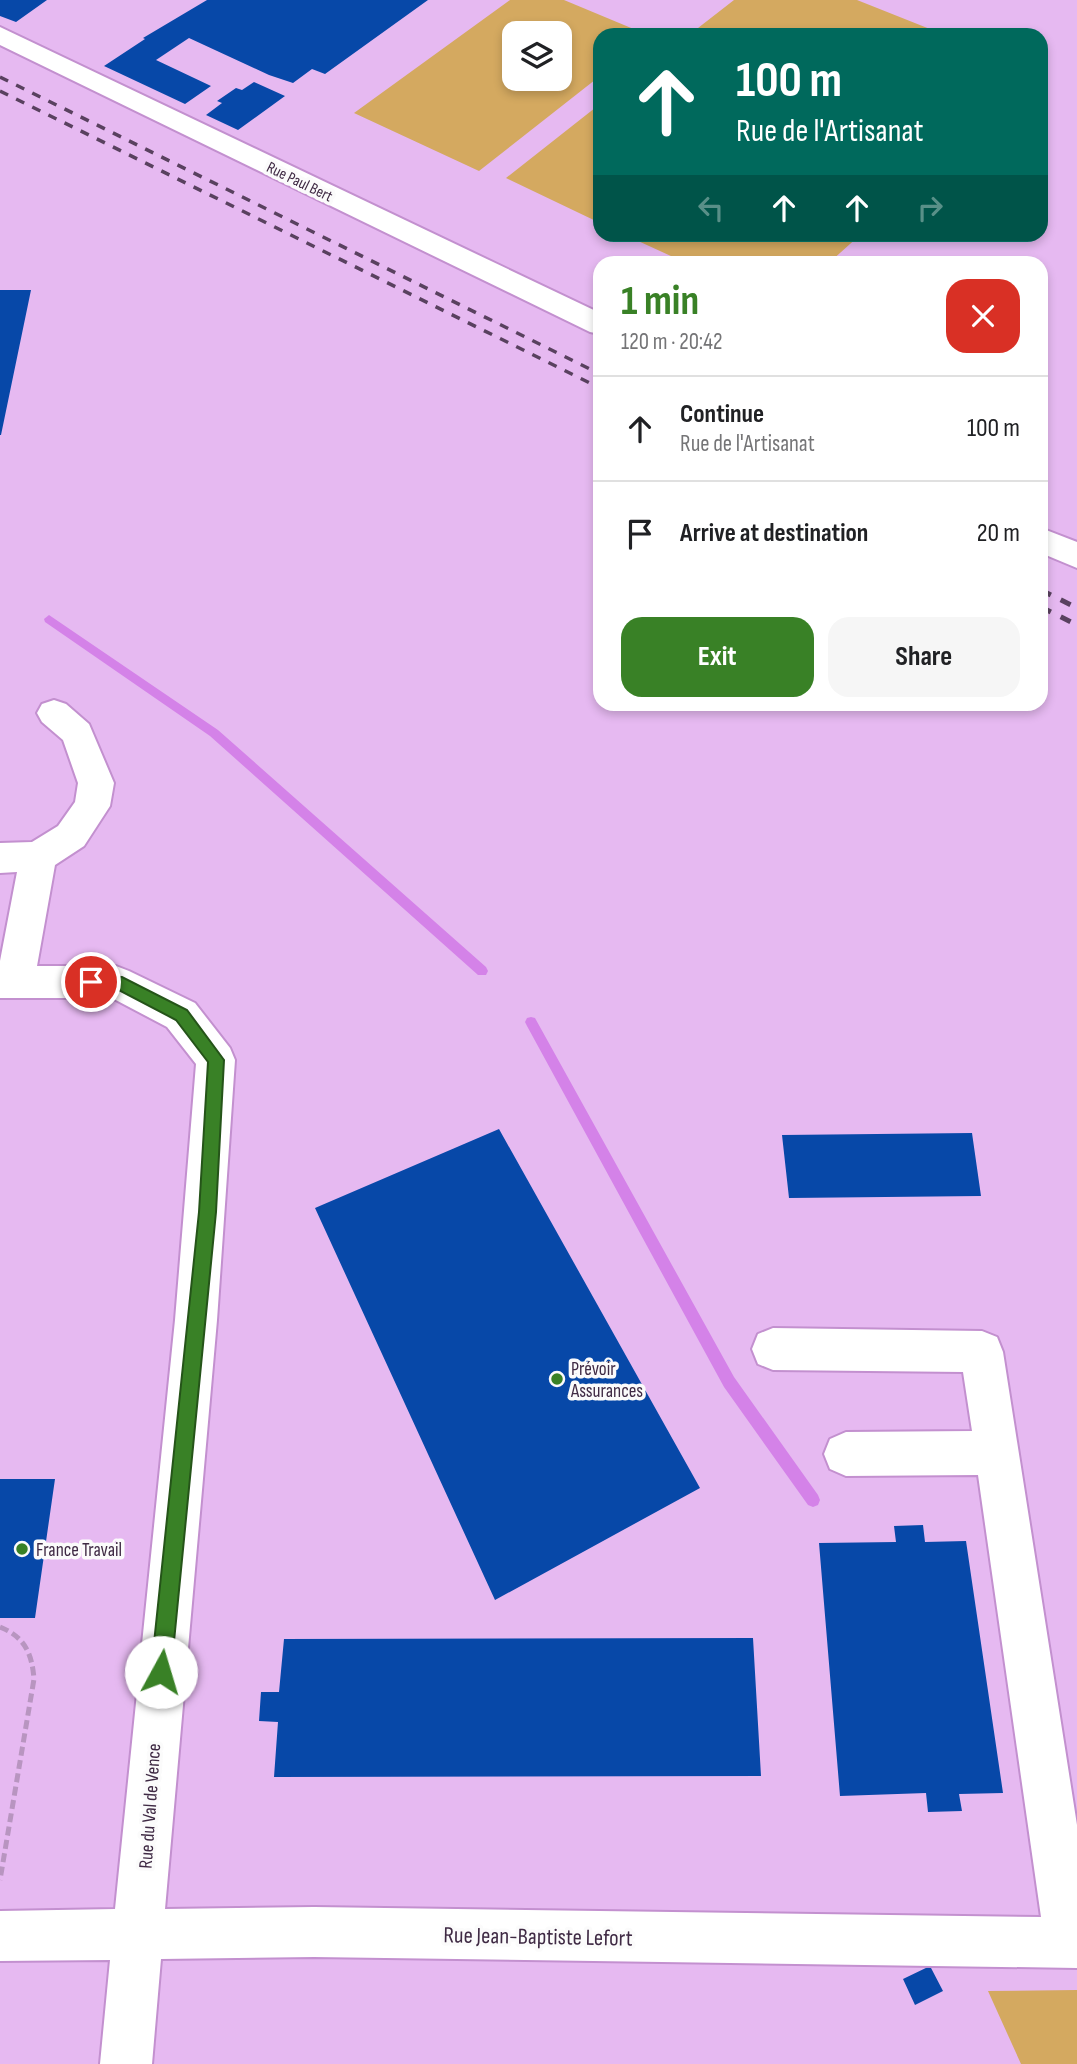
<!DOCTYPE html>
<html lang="en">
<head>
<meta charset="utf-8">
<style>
	body { margin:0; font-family:"Sofia Sans Condensed",sans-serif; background:#f6f6f6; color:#202124; height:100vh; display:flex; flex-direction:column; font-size:26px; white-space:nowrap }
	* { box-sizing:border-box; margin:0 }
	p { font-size:23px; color:#757577 }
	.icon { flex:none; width:38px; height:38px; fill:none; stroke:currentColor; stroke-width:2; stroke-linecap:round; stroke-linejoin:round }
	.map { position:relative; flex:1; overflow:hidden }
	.drawer { position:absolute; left:593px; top:256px; width:455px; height:455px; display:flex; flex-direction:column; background:#fff; border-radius:21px; box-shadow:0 4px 10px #0003 }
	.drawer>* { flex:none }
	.hud { position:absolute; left:593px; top:28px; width:455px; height:214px; border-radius:21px; box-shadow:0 4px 10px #0003; background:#00695c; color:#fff; overflow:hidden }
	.tools { position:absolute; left:502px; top:21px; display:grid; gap:14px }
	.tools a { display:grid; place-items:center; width:70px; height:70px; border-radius:14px; background:#fff; box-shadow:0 4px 10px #0003; font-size:35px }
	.pin { position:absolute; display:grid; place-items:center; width:60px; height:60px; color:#fff; margin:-30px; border:4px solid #fff; border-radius:50%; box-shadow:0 2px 7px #0007 }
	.me { position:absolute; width:77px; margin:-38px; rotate:6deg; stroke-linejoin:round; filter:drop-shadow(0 0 5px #0008) }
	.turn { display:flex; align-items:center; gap:24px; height:147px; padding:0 28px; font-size:32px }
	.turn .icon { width:91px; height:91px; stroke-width:2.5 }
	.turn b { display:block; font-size:49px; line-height:60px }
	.lanes { display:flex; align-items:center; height:66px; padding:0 28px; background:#0003; justify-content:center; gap:35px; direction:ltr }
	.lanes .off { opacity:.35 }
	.round { display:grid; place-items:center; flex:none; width:74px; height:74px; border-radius:21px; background:#f6f6f6 }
	.head { display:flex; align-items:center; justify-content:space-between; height:119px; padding:0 28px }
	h1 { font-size:42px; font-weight:700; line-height:52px; color:#398126 }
	.cta { display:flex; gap:14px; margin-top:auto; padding:14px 28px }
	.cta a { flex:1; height:80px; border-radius:21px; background:#398126; color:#fff; font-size:28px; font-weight:700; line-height:80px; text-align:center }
	.cta a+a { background:#f6f6f6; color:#202124 }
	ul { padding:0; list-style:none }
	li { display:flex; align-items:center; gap:21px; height:105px; padding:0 28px; border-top:2px solid #e0e0e0 }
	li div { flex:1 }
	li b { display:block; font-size:26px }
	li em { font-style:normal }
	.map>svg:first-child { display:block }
</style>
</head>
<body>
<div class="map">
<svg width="1077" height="2064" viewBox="0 0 1077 2064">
	<rect width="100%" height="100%" fill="#f3c9fd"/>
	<path fill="#e6b9f1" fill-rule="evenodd" d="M0,0H1077V2064H0ZM514,33H560V79H514ZM600,35H1041V234H600ZM600,262H1041V704H600Z"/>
	<path fill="#d4a960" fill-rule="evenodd" d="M510,0H564L648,35H600V76L479,171L354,113ZM560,33V79H514V33Z
		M734,0H857L945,35H689Z
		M600,104V223L506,178Z
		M625,235L860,234V235L830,262H684Z
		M1077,1990V2064H1021L988,1991Z"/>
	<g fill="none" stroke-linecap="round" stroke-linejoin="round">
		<path fill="#d482e8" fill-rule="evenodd" d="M49,615L218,730L486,967L488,971L486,975H478L210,736L45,622L44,619Z
			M531,1017L535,1018L734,1377L818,1495L820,1500L818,1505L813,1507L808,1505L724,1387L527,1026L525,1022L527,1018Z"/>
	</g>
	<path fill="#0748a8" d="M0,0H47L16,22L0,16Z
		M207,0H428L325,74L312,69L293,83L269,75L189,38L156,60L211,86L185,104L104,66L145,39L143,38Z
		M254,82L285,96L238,130L206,115L222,103L217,101L236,88L242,90Z
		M0,290H31L1,435H0Z
		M499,1129L700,1488L495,1600L315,1208Z
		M972,1133L981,1196L789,1198L782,1135Z
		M0,1479H55L35,1618H0Z
		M923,1525L925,1542L966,1541L1003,1793L959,1794L962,1811L928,1812L926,1793L840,1796L819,1543L896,1542L894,1526Z
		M753,1638L761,1776L274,1777L278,1722L259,1721L261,1692H279L284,1639Z
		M930,1966L943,1991L915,2005L903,1979Z"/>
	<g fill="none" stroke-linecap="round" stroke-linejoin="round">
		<defs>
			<path id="minor" d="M0,27L600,313V334L590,332L0,45Z
				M1041,528L1077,542V568L1041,553Z
				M54,700L66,704L89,724L114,783L110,806L84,846L55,865L37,966H116L129,971L195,1003L230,1048L235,1060L217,1320L165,1909L314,1907L1041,1917L978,1475L846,1476L830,1469L824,1454L830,1439L846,1432L972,1431L963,1372L773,1370L758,1364L752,1349L758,1334L773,1328L982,1331L997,1337L1003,1352L1077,1825V1968L314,1957L161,1959L152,2064H100L110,1960L0,1961V1911L115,1909L175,1320L196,1064L167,1027L112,998H0V961L17,872L0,873V843L32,842L58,826L75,802L78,783L63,740L42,722L37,713L42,704Z"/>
		</defs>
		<use href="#minor" stroke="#c390cf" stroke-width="4"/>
		<path stroke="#b895c0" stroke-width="5" stroke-dasharray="9 4.5" stroke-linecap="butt" d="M0,1627C25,1637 32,1654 34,1679L0,1880"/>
		<use href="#minor" fill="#fff" fill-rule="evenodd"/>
		<path stroke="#59415f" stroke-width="3.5" stroke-dasharray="9 9" stroke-linecap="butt" d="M0,77L600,374
			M0,91L600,388"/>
		<path stroke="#59415f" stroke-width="5" stroke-dasharray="11 11" stroke-linecap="butt" d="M1041,590L1077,608
			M1041,607L1077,625"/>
	</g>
	<path fill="#398126" stroke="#255419" stroke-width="2" d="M91,975L122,977L187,1010L224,1060L216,1212L171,1672L168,1679L161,1682L154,1679L151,1672L199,1212L208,1062L176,1020L115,988L85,986L83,982Z"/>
	<g fill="#398126" stroke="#fbfbfb" stroke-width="2.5">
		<circle cx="557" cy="1379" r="7"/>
		<circle cx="22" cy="1549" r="7"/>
	</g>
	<g text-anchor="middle" stroke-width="7" stroke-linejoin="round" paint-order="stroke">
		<g font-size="16" fill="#3f2a44" stroke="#fbfbfb">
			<text transform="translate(300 181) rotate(26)" y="6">Rue Paul Bert</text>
		</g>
		<g font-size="19" fill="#3f2a44" stroke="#fbfbfb" text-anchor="start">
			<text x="571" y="1375">Prévoir<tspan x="571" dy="22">Assurances</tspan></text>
			<text x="36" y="1556">France Travail</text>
		</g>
		<g font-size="19" fill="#3f2a44" stroke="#fbfbfb">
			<text transform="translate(149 1806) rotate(-86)" y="7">Rue du Val de Vence</text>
		</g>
		<g font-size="23" fill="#3f2a44" stroke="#fbfbfb">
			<text transform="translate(538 1936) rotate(1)" y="8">Rue Jean-Baptiste Lefort</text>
		</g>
	</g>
</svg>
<div class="tools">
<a><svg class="icon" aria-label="layers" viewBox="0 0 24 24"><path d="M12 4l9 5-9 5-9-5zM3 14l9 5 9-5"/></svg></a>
</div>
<div class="pin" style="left:91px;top:982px;background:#d93025"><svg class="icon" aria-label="arrive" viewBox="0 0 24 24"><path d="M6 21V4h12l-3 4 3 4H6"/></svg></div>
<svg class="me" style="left:161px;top:1672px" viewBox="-20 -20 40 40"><circle r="19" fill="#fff"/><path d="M0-13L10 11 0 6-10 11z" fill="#398126"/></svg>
<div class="hud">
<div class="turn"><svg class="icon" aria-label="ahead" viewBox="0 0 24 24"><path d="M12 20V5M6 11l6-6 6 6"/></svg><div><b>100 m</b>Rue de l'Artisanat</div></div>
<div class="lanes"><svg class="icon off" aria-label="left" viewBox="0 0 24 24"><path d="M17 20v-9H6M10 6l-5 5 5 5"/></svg><svg class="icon" aria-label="ahead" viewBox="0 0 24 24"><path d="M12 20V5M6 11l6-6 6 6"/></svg><svg class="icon" aria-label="ahead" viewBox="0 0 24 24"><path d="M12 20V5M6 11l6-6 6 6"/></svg><svg class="icon off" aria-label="right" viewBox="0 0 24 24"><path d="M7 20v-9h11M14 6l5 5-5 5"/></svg></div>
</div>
<section class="drawer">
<div class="head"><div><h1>1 min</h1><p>120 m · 20:42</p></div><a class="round" style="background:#d93025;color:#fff"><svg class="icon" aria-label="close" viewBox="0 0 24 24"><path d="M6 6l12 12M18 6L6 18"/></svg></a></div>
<ul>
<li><svg class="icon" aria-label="ahead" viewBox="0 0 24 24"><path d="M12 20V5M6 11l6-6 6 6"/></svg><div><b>Continue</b><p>Rue de l'Artisanat</p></div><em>100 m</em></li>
<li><svg class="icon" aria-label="arrive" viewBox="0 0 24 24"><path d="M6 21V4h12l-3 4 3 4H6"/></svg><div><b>Arrive at destination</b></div><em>20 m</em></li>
</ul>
<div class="cta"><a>Exit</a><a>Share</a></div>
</section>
</div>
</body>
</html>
